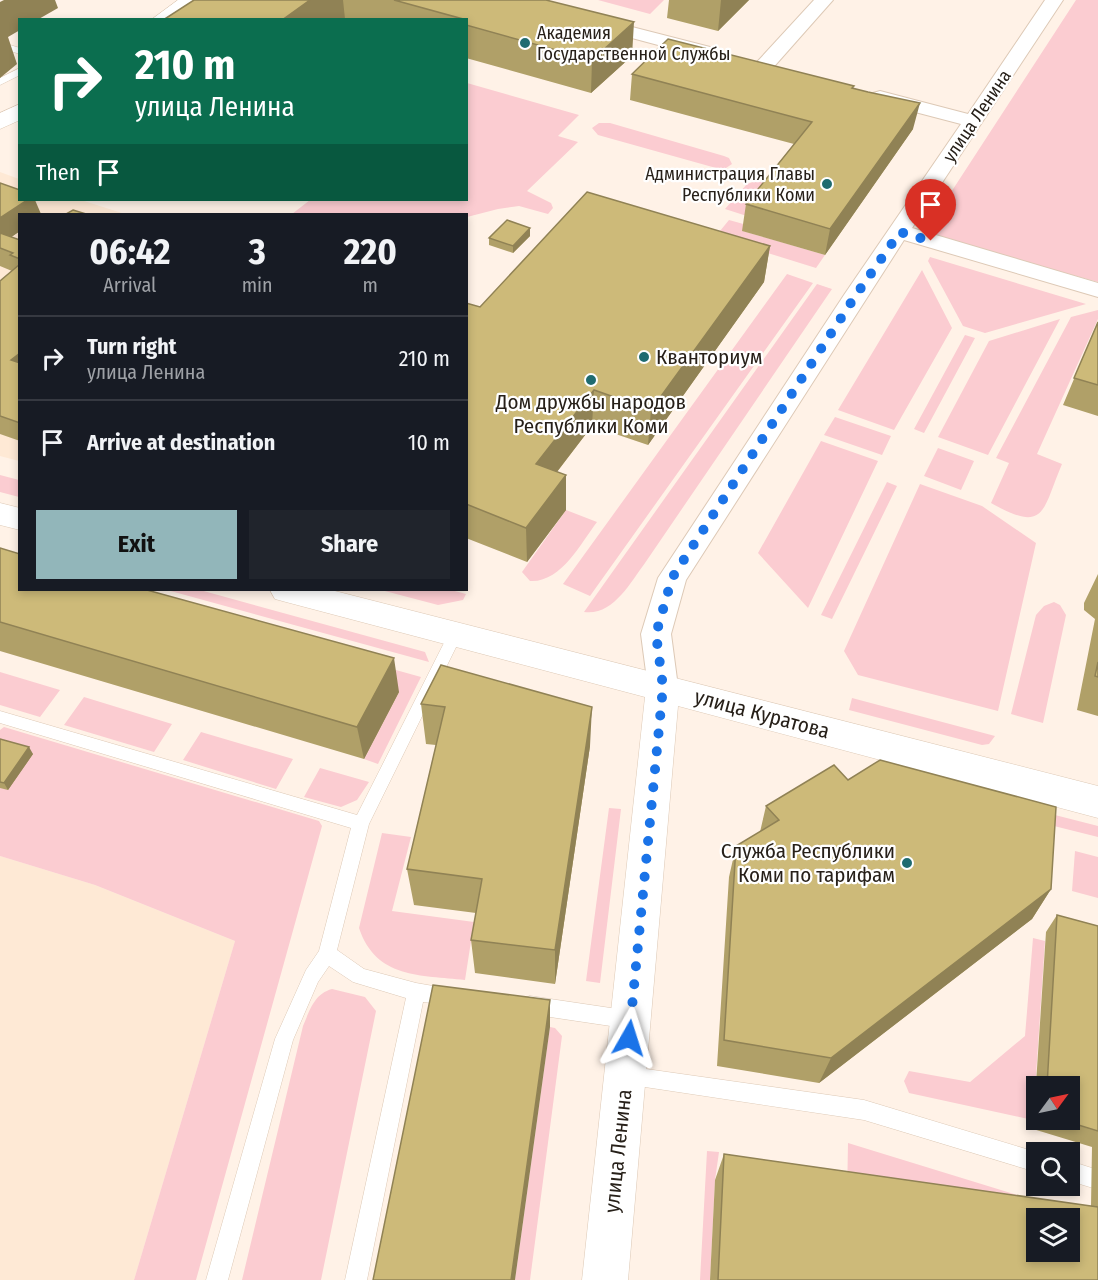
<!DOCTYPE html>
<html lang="en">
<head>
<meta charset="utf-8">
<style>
	body { margin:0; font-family:"Fira Sans Condensed",sans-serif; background:#20242c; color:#f1f3f6; height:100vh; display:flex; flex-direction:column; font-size:22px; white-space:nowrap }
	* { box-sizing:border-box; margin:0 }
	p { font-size:20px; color:#9ea1a6 }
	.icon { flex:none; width:33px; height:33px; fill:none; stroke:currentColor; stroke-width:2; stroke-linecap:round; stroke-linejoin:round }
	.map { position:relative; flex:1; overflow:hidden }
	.side { position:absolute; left:18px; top:213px; width:450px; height:378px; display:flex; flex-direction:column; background:#171b24; border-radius:0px; box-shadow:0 3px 9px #0003 }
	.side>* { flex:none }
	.guide { position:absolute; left:18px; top:18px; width:450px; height:183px; border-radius:0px; box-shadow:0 3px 9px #0003; background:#0b6e4f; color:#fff; overflow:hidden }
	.needle { width:39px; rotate:57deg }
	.tools { position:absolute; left:1026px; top:1076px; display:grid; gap:12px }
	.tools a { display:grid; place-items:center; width:54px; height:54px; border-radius:0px; background:#171b24; box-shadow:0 3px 9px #0003; font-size:30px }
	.pin { position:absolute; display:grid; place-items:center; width:51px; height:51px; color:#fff; margin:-62px -26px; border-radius:50% 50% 50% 0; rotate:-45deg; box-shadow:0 0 6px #0007 }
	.pin .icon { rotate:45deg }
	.me { position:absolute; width:66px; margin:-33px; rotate:6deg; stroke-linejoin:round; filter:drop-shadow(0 0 4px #0008) }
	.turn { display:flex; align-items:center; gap:21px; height:126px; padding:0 18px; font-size:27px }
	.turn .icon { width:78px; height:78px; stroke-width:2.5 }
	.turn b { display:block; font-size:42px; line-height:51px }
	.then { display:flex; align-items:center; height:57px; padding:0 18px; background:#0003; gap:12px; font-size:22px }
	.eta { display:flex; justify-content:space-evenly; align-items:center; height:102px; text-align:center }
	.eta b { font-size:36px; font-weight:700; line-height:42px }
	.cta { display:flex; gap:12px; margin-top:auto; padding:12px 18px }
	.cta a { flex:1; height:69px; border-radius:0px; background:#92b6ba; color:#111; font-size:24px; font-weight:700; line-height:69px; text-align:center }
	.cta a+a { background:#20242c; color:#f1f3f6 }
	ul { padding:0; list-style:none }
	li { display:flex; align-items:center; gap:18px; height:84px; padding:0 18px; border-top:2px solid #363941 }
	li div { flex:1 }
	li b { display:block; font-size:22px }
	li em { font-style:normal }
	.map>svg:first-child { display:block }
</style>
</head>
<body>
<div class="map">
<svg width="1098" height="1280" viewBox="0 0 1098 1280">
	<rect width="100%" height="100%" fill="#fff2e7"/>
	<path fill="#fee9d5" d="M0,172L19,179L20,200H81L125,214H20L19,461L0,456Z
		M0,856L95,885L235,941L134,1280H0Z"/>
	<path fill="#fbccd1" d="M598,0H664L650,14Z
		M1076,0H1098V282L945,240L930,230L931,223Z
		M467,83L579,115L558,136L578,142L527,191L551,203L553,208L548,214L519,206L498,209L467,217L466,214H292L310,200H466Z
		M599,123H610L724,156L729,158L732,164L726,168H716L598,135L592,128Z
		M759,180L770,182L750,217L725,209L747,184Z
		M729,220L747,225L743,231L825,255L816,268L726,240L720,231Z
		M930,257L1086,304L985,333L963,326L928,261Z
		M922,270L952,328L894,430L838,410Z
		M787,274L813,283L590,596L563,584Z
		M817,284L832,289L645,563C630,583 613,616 584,612Z
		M1098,310V319L1037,454L1062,464C1042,511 1046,534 991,503L1009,463L996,458L1071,317Z
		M1060,319L988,455L938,437L989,341Z
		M965,335L975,338L924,433L914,429Z
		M835,417L891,436L882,455L824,435Z
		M821,441L878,461L808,608L758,553Z
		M938,448L974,461L961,490L924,476Z
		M0,475L19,480V497L0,492Z
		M887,482L897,486L832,619L821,615Z
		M920,484L982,506L1036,543L998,711L858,675L844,651Z
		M566,510L597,522C581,543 561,583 530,581L522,572Z
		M109,590L421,677L378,764L364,759L399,692Z
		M167,590H200L425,652L429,662Z
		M381,590H451L466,594L463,600L438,605Z
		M1054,602L1060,605L1066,615L1043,723L1011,714L1036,615L1044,606Z
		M0,672L60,690L40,717L0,705Z
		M84,697L172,724L154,752L64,725Z
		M852,698L995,736L989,744L982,745L849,710Z
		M4,727L319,821L322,826L196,1280H134L235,941L95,885L0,856V730Z
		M201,732L293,759L276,789L183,760Z
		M320,768L369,782L357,800L341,807L304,797Z
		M609,808L621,809L600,983L586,981Z
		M1051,814L1098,826V837L1038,822Z
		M382,833L411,837L392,911L474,922L465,980C421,975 376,979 359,928Z
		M1075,851L1098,857V898L1072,891Z
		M1033,938L1045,941L1033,1120L909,1093L904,1081L909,1071L970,1082L1025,1036Z
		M332,989L365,997L376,1011L321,1280H242L303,1026C310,1010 314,994 332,989Z
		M550,1027L555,1028L562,1036L530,1280H515Z
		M848,1143L1063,1209L1070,1218H1036L847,1199Z
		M707,1151L719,1152L715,1180L710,1280H700Z"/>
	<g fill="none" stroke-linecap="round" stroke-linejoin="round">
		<defs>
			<path id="lane" d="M0,42L20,48V54L0,48Z
				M20,68V75L0,85V78Z
				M455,629L460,631L462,635L369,824L337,950L364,969L416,983L456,990L458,996L456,1002L449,1005L423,1002L367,1280H345L406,998L353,982L329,966L318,982L293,1040L228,1280H206L275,1039L306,970L319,951L351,828L0,723V711L357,815L448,635L450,631Z
				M530,996L631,1011L638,1014L640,1020L638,1026L631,1029L530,1014L523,1011L521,1005L523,999Z
				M625,1066L864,1100L1036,1152V1172L864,1120L625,1084L618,1082L615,1075L618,1068Z
				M1070,1161L1098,1170V1186L1093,1188L1070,1181Z"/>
			<path id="street" d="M814,0H833L771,70H757L754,66L757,62Z
				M1045,0H1063L912,228L1098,283V297L904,240L686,580L671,634L678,687L674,696L663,699L652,696L648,687L641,634L658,578L844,295L961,124L873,101L870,97L873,93L880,91L968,114Z
				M593,17L710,47L712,51L710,55L703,57L587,26L584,22L587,18Z"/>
			<path id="secondary" d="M178,0H201L175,20H151Z
				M20,104V120L0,129V113Z
				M0,503L20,508V530L0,525Z
				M270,590H331L1098,786V818L678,706L628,1280H582L645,697L286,602L275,599Z"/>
		</defs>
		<use href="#lane" stroke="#ddc9b6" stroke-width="1"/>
		<use href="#street" stroke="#ddc9b6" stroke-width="2"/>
		<use href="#secondary" stroke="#ddc9b6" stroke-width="1"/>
		<use href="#lane" fill="#fff" fill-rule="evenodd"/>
		<use href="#street" fill="#fff" fill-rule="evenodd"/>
		<use href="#secondary" fill="#fff" fill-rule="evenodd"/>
	</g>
	<path fill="#b0a068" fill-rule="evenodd" d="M194,0H546L632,56L591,93L466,58V20H349L345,19L344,20H163Z
		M669,0H749L718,31L667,18Z
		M632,74L854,86L853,88L913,129L825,255L742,231L746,204L794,144L630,100Z
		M0,183L20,214V231L11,237L20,240V441L0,434V281L12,271L0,266Z
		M530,228V236L513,253L489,245V238Z
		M770,246L764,282L648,445L592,426L557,472L566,475V510L527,562L466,538V303L480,307Z
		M1098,322V416L1063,405Z
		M0,548L399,692L364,759L0,651Z
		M1098,574V716L1077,710L1095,619L1084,610V603Z
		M441,665L590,746L555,984L475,973L471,940L476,913L414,905L407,869L436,745L426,744L421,704Z
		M0,739L33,754L8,790L0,788Z
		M848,780L1051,889L1032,919L819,1083L717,1066L729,877L736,846L760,832L766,806Z
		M1057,915L1098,926V1280H710L715,1180L724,1154L1091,1206L1092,1147L1033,1129L1046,932ZM1036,1086H1070V1119H1036Z"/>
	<path fill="#908255" d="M4,0H55L58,8L37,20H20V30L8,37L17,64L0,78V2Z
		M310,0H343L345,19L344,20H282Z
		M721,0H749L718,31Z
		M634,22L632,56L591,93L592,60Z
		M920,103L913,129L825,255L830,229Z
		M27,200H35L41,214H20V231L0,245V218Z
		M530,228V236L513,253V246Z
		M770,246L764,282L648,445L651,410Z
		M20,353V382L11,360Z
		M594,390L592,426L536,499V464Z
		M566,475V510L527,562L526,528Z
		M394,658L399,692L364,759L357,727Z
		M592,707L590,746L555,984V950Z
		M29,747L33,754L8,790L4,783Z
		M1051,889L1032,919L819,1083L831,1058Z
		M550,1000V1027L515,1280H511Z"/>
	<path fill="#cdba79" stroke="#908255" stroke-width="1.5" fill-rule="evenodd" d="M194,0H310L282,20H163Z
		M394,0H546L634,22L592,60L466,25V20H462L463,19Z
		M668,39L854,86L852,88L868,92L920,103L830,229L746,204L812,122L632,74Z
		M0,183L20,190V200H27L0,218Z
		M587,192L770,246L651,410L594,390L536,464L566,475L526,528L466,504V303L480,307Z
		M73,210L86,214H66Z
		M507,220L530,228L513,246L489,238Z
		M0,233L20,240V259L10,255L13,253L0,248Z
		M20,264V353L11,360L20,363V423L0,416V281Z
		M1098,322V385L1074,378Z
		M0,548L20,554V590H147L394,658L357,727L0,622Z
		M1098,662V677L1095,676Z
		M441,665L592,707L555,950L471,940L482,879L407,869L445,707L421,704Z
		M0,739L29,747L4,783L0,782Z
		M880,760L1056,807L1051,889L831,1058L724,1040L736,846L779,820L766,806L834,765L848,780Z
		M1057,915L1098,926V1131L1059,1119H1070V1086H1047Z
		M433,985L550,1000L511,1280H373Z
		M724,1154L1098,1207V1280H718ZM1036,1218H1070V1251H1036Z"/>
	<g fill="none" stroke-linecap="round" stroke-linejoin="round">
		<path stroke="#1a73e8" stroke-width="10" stroke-dasharray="0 18" d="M629,1038L663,687L656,634L672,578L856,295L900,232L931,241"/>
	</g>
	<g fill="#1f6b70" stroke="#fff" stroke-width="2">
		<circle cx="525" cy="43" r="6"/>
		<circle cx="827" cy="184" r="6"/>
		<circle cx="644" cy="357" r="6"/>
		<circle cx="591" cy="380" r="6"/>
		<circle cx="907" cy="863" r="6"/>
	</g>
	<g text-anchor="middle" stroke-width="4.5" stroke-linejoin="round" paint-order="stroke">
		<g font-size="18" fill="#272019" stroke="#fff" text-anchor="start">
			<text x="537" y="39">Академия<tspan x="537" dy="21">Государственной Службы</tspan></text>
			<text x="815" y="180" text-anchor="end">Администрация Главы<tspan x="815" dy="21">Республики Коми</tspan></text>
		</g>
		<g font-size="18" fill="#272019" stroke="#fff">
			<text transform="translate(977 116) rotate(-56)" y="6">улица Ленина</text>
		</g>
		<g font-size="21" fill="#272019" stroke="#fff" text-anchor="start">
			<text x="656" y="364">Кванториум</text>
			<text x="591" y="409" text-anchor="middle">Дом дружбы народов<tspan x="591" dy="24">Республики Коми</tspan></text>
			<text x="895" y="858" text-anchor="end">Служба Республики<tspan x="895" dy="24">Коми по тарифам</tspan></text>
		</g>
		<g font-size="21" fill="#272019" stroke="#fff">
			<text transform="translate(762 714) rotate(15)" y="7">улица Куратова</text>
			<text transform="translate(618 1151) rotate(-84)" y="7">улица Ленина</text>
		</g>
	</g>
</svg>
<div class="tools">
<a><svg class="needle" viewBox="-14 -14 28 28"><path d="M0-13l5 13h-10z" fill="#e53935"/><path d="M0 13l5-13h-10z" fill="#9ea1a6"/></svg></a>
<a><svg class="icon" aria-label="search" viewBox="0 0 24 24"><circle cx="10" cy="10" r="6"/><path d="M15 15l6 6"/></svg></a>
<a><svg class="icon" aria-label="layers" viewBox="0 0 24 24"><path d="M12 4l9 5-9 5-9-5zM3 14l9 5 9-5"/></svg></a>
</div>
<div class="pin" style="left:931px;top:241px;background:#d93025"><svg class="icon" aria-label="arrive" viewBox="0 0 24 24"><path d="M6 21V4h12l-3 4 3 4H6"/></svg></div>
<svg class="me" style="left:629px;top:1038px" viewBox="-20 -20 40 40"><path d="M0-17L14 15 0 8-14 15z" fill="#1a73e8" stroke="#fff" stroke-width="4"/></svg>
<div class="guide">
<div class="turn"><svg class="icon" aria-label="right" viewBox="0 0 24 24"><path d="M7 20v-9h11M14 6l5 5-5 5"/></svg><div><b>210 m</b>улица Ленина</div></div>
<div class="then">Then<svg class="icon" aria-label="arrive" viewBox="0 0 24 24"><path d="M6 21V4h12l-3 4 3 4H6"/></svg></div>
</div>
<section class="side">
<div class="eta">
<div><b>06:42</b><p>Arrival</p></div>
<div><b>3</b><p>min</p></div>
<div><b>220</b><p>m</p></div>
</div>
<ul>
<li><svg class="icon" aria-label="right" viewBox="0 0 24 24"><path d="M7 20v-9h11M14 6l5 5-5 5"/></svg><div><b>Turn right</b><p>улица Ленина</p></div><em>210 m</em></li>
<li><svg class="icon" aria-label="arrive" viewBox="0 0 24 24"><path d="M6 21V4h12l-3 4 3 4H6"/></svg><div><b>Arrive at destination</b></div><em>10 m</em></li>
</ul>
<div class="cta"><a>Exit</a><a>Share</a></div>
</section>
</div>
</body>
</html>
